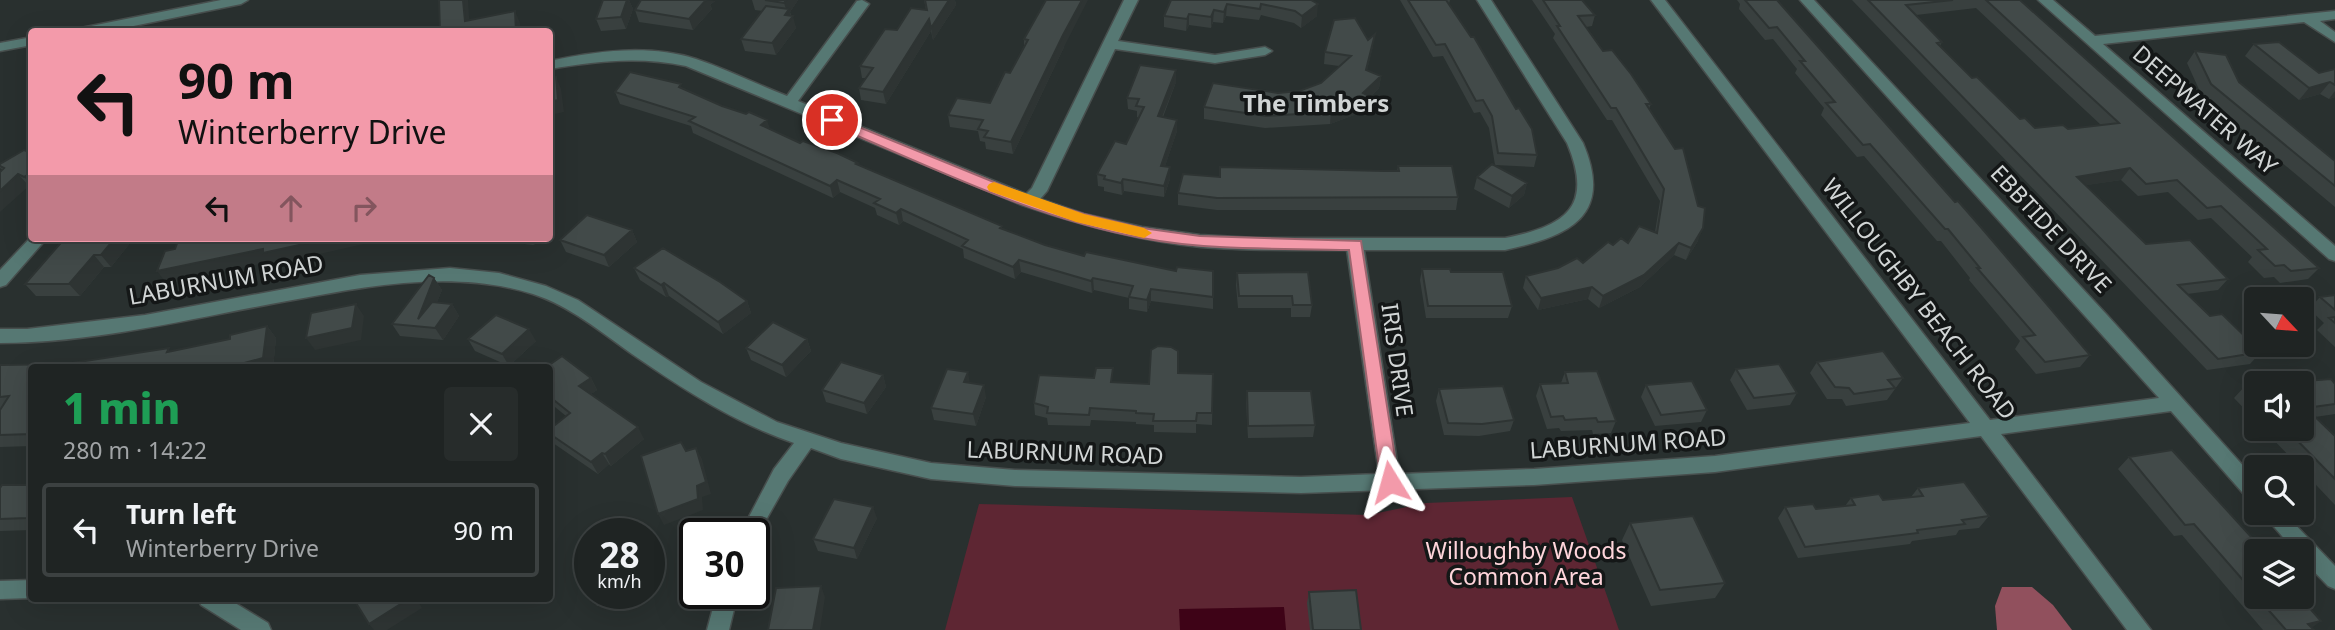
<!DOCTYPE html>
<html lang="en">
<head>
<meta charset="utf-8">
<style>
	body { margin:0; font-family:"Noto Sans",sans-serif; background:#272c2b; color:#f1f3f6; height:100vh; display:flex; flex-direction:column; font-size:26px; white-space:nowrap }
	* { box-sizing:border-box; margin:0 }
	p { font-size:23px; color:#a1a4a6 }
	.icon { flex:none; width:38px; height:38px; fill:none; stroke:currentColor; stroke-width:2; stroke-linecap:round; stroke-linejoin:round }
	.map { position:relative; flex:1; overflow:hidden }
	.panel { position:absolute; left:28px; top:364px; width:525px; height:238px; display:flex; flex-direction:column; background:#1f2423; border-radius:7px; box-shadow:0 7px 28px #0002,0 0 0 2px #3c4141 }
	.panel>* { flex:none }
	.top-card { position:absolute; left:28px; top:28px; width:525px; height:214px; border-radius:7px; box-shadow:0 7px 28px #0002,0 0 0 2px #3c4141; background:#f39aaa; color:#111; overflow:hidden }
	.needle { width:46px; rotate:116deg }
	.tools { position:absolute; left:2244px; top:287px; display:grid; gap:14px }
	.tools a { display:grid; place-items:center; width:70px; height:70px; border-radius:7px; background:#1f2423; box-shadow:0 7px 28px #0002,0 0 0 2px #3c4141; font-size:35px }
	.speed { position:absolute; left:574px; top:518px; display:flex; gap:14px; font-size:35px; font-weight:700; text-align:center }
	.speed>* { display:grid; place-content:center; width:91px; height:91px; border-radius:50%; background:#1f2423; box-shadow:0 7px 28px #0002,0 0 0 2px #3c4141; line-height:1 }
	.speed small { font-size:18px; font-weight:400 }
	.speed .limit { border:4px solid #111; border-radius:10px; background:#fff; color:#111 }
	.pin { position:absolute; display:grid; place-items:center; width:60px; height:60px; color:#fff; margin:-30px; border:4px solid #fff; border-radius:50%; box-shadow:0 2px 7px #0007 }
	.me { position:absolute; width:77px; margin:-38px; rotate:352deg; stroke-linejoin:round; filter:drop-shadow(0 0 5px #0008) }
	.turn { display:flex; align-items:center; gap:24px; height:147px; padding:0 35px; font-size:32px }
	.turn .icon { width:91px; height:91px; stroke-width:2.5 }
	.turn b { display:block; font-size:49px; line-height:60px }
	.lanes { display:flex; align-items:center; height:66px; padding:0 35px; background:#0003; justify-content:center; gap:35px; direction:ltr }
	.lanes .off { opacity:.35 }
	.round { display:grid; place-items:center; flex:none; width:74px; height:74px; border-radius:7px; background:#272c2b }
	.headline { display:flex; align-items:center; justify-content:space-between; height:119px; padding:0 35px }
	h1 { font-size:42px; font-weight:800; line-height:52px; color:#1e9e55 }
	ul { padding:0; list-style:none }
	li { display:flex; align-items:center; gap:21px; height:94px; margin:0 14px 10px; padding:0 21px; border:4px solid #3c4141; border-radius:7px }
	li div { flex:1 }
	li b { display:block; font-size:26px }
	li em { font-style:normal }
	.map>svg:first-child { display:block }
</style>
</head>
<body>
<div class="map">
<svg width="2335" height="630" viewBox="0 0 2335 630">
	<rect width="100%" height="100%" fill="#29302f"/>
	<path fill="#5e2633" d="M1572,497L1619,630H945L979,504L1368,515L1426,503Z"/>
	<path fill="#91505d" d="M2002,587H2032L2053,605L2072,630H1997L1995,606Z"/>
	<path fill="#3e0317" d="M1284,607L1286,630H1180L1179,609Z"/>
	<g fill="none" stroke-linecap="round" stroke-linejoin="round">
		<defs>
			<path id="minor" d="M221,0H248L241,4L104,32H74L81,28Z
				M862,0L869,4L798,101L1026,194L1032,188L1124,0H1138L1118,41L1215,55L1265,47L1272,51L1265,55L1215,63L1115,49L1047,191L1040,199L1084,214L1142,227L1200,235L1255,238H1505C1566,226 1594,207 1567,143L1477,0H1491L1583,143C1614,216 1570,236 1505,250H1364L1399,474L1534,469L1715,456L1970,423L1651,0H1665L1990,420L2159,398L1800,0H1814L2107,315L2256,480V502L2249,500L2171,411L2001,434L2151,630H2127L1981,436L1715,472L1534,485L1301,493L1015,486L931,479L841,459L811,448L788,481L754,541V534H740L774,469L794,443C735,423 683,389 632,354C601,332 570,306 533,294C453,269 368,286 287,301C193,318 96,343 0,343V329H27L145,315L360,275L450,268L499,273L546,286L578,300L701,382L777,422L841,443L931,463L1015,470L1301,477L1379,474L1347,250C1299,250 1250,251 1201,247C1139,241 1081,225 1022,205L686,66C639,56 596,61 550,69V61C596,51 649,44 696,59C726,69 756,84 787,96L857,1Z
				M2038,0H2053L2095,36L2335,11V19L2320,21L2335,32V42L2304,22L2103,44L2335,246V261L2329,259Z
				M32,37V45L0,51V43Z
				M32,236V238H47L6,285L0,287V270Z
				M2262,513H2284L2335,566V589L2328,586L2301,558V551H2295Z
				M32,580V598L0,599V581Z
				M717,593H738L729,630H707Z
				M198,598H227L268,623L271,630H241L201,605Z"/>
		</defs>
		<use href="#minor" stroke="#474e4d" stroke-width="3"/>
		<use href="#minor" fill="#567873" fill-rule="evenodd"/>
	</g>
	<path fill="#39403f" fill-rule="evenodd" d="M603,0H629L633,9L626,29L601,31L596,19Z
		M752,0H798L790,12L796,28L776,55L745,51L741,39L763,11L755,10Z
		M924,0H955L956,5L933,40L931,31L886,104L861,100L859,88L866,78H862L860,66L926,10Z
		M1171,0H1311L1317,16L1301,28L1294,23L1261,15L1259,20L1226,16L1223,23L1213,22L1211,28L1189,25L1186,31L1164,27V16Z
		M1400,0H1450L1449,4L1537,155L1534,167L1495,165L1489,128L1480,112L1474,113L1443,56L1433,57Z
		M1532,0H1582L1595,15L1592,26L1586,27L1603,51L1651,104L1649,109L1698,241L1686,260L1674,255L1640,287L1599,308L1588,299L1538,310L1523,288L1526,276L1583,263L1613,245L1628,243L1655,232L1660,201L1612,120H1607L1553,38L1555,34Z
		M1737,0H1777L2090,355L2080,367L2036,374L2015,349L2020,341L1969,280L1970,278L1941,241H1937L1864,156L1857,157L1821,115L1824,108L1795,73L1797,69L1773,39L1765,40L1739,9L1740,4Z
		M1852,0H2020L2319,268L2308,279L2280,283L2274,277L2264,278L2248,262L2252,257L2211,218L2198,220L2168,192L2138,196L2121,180L2086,185L2146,244L2228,279L2218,290L2187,294L2210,316L2261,352L2250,364L2207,370ZM1976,8L2101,125L2068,129L2035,128L2020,119L1972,78L1940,46L1942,42L1916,15Z
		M715,1L710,5L712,9L693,30L639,22L635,10Z
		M1024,39L1064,47L1013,154L986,149L985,142L980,141L978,131L950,127L948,115L990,103L1010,73L1024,46Z
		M1368,40L1373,46L1367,70L1381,76L1379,88L1370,97V109L1330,124L1265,128L1204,119V107L1278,93L1299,91L1321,83L1339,66L1324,64L1325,52Z
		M2254,44L2319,73L2335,69V97L2329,99L2320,94L2299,100L2245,56Z
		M2195,51L2239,82L2335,161V207L2202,96L2187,63Z
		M1176,82L1163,117L1177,120V131L1165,166L1170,167V179L1164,197L1124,191L1122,195L1104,191V187L1098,186L1097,174L1126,144L1139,118L1137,117V111L1128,109L1127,98Z
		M683,89L800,143L858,165L1002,226V229L1045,245L1084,256L1176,271H1213V309L1151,301L1147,312L1129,309V298L1094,290L1092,293L1021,272L1015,279L964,258L963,249L903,221L899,225L877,215L875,208L840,192L833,198L693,133L691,126L620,104L615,92Z
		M32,153V188L0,168V164Z
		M1398,166L1458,197L1456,210H1217L1178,205V193L1220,177L1397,171Z
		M1477,177L1527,183L1524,195L1509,208L1474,189Z
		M632,230L637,242L609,267L566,252L560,240Z
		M134,238L111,267H104L80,296H36L25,284Z
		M402,238H439L405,242Z
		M494,238H540L534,245L496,241Z
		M634,268L747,301L751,313L723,334L669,296L666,297L640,280Z
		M1422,269L1451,272L1512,306L1508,318H1426L1420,280Z
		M1237,273L1312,305L1310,317H1291V308H1238L1236,285Z
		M434,278L442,290L437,302L452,304L459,316L443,340L400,336L392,324Z
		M2335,295V347L2317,330L2324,323L2309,309L2320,297Z
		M267,326L276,338L273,368H32V446L0,447V365L66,364L172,351L230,339Z
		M468,339L536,341L509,366L475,351Z
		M807,339L811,351L786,377L751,360L746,348Z
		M1817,362L1903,378L1887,400L1846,406L1842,399H1827L1810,373Z
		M550,368L591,378L597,390L591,394L644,439L611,466L609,464L598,474L553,443L550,437V429L566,416L550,403Z
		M1736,369L1797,393L1790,405L1747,410L1730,380Z
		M1565,372L1616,421L1611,433L1593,434L1592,430L1561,431L1559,428L1547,429L1536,396L1540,384L1561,383Z
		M1178,373L1213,374L1212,425L1196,424V433L1154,432V425L1136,424V422L1091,420L1090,426L1048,425L1047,418L1035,415L1034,403L1113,382L1149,384Z
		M883,375L886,387L867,414L826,402L822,390Z
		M2301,383L2335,384V414L2315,417L2335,436V505L2301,469V467H2300L2263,429H2301Z
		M1646,385L1707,410L1701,422L1655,426L1641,397Z
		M2256,385V421L2234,398L2245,386Z
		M1439,389L1514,420L1510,431L1479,436L1444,435L1436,401Z
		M1247,391L1315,425L1313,437L1248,438L1246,403Z
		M986,397L976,426L934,420L931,408Z
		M2129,457L2256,551V597H2301L2310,603L2307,605L2312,628L2314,630H2263L2182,535L2174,536L2118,469Z
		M32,485V530L0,531V488Z
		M1918,488L1989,516L1979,528L1959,530L1956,535L1912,541L1910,544L1798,558L1778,518L1785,507L1816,509L1845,506L1851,498L1883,500L1911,497Z
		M877,518L857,559L818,551L813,539Z
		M1630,523L1725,583L1715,598L1651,606L1622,540Z
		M1309,592L1361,630H1310L1307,603Z
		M591,593H644L638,607L597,606L590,595Z"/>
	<path fill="#2e3433" d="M463,0H468L470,32L465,21Z
		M627,0H629L633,9L626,29L621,17Z
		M705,0L715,1L710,5L712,9L693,30L689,19Z
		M786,0H798L790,12L791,18L793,16L796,28L776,55L772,43L787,12L784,3Z
		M949,0H955L956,5L933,40L931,28Z
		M1082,0H1088L1064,47L1013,154L1011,142L1063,35Z
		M1227,4L1226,16L1223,23L1224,12Z
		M1318,4L1317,16L1301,28L1302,16Z
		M1214,10L1213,22L1211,28V17Z
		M515,11L520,23V32H516Z
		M1189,14V25L1186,31L1187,19Z
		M929,19L931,31L886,104L883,92Z
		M1375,34L1373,46L1364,82L1366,70Z
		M1176,70V82L1158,127V116Z
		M1381,76L1379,88L1369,98L1371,97L1370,109L1330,124L1331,112L1363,93Z
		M556,77L561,89L564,112L550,115V102Z
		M2330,82L2320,94L2299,100L2309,88Z
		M2335,91V97L2329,99Z
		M767,120L771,132L761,125Z
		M1177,120V131L1161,178V166Z
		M1170,167V179L1164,197V186Z
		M2130,168L2121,180L2069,188L2077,177Z
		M32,173V185L24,177Z
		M18,174L29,186L0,212V191Z
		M1123,179L1124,191L1122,195L1121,183Z
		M837,180L840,192L833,198L830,186Z
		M1527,183L1524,195L1509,208L1512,196Z
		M901,209L903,221L899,225L896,213Z
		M1703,228L1698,241L1686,260L1691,248Z
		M632,230L637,242L609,267L604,255Z
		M115,238H134L111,267L101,255Z
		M331,238H387L386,239L271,265L269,262L167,284L157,271L263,249Z
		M530,238H540L534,245Z
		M1679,243L1674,255L1640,287L1599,308L1603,296Z
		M94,255L104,267L80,296L69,284Z
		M1019,260L1021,272L1015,279L1013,267Z
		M434,278L442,290L427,327L418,319Z
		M1093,278L1094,290L1092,293L1091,281Z
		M664,283L669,296L666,297L661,285Z
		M1592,287L1588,299L1538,310L1541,298Z
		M1151,289V301L1147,312V300Z
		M747,301L751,313L723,334L718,322Z
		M356,304L364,316L361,340L315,350L306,338Z
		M452,304L459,316L443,340L435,328Z
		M267,326L276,338L273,368H226Z
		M529,329L536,341L509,366L502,354Z
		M807,339L811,351L786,377L782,365Z
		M968,372L970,384L964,382Z
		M883,375L886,387L867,414L864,403Z
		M591,378L597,390L585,398L579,386Z
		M984,385L986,397L976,426L973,414Z
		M638,427L644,439L611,466L605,454Z
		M696,448L702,459L711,494L702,497L703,510L664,525L658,514L697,486Z
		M602,453L609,464L598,474L591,462Z
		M873,507L877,518L857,559L854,548Z
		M32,511V522L27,518Z
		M649,552L655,563L649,578Z
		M821,586L825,597L820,630H813Z
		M633,593H644L638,607L632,596Z
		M410,598H416L422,608L387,630H374L369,624Z
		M2321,621L2309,630L2308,624Z"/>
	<path fill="#424a49" stroke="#2e3433" stroke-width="2" d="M439,0H463L465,21L515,11L516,32H440Z
		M603,0H627L621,17L596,19Z
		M641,0H706L689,19L635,10Z
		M765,0H786L784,3Z
		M925,0H949L931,28L929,19L883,92L859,88L873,68L860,66L885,29L897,30L911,8L927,10Z
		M1046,0H1082L1063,35L1011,142L984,137L988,131L978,129L983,120L948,115L957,98L990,103L1005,72L1010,73L1028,40L1024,39Z
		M1171,0H1311L1318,4L1302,16L1295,11L1261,4L1260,9L1227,4L1224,12L1214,10L1211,17L1189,14L1187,19L1164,16Z
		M1408,0H1446L1471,37H1474L1516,109L1519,108L1532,129L1537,155L1498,153L1492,116L1483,100L1476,101L1445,44L1436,45Z
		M1543,0H1582L1595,15L1578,16L1603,51L1612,50L1631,74L1651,104H1646L1675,149L1683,148L1698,206L1705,208L1703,228L1691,248L1679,243L1644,275L1603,296L1592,287L1541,298L1526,276L1558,268L1577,258L1583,263L1608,242L1613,245L1621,238L1628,243L1639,226L1657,233L1664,189L1616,108H1611L1557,26H1560Z
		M1745,0H1777L1955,202L1958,201L1979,225L2090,355L2045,362L2023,337L2035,335L1977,268H1980L1948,229H1945L1870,144L1863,145L1826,103L1835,102L1800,61H1805L1777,27L1769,28Z
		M1868,0H1953L1906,5L1942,42L1937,43L1972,78L1977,77L2020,119L2025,118L2035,128L2063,125L2068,129L2119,123L1986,0H2020L2319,268L2291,271L2284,265L2275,266L2258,250L2267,249L2221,206L2207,208L2177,180L2146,184L2130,168L2077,177L2146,244L2190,240L2228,279L2178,285L2210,316L2222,314L2261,352L2218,359Z
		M766,6L789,9L785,15L793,16L772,43L741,39Z
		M1355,18L1368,40L1375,34L1366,70L1381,76L1363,93L1371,97L1331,112L1266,116L1204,107L1213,83L1278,93L1299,91L1321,83L1351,56L1325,52L1334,20Z
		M2279,42L2319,73L2335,69V85L2330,82L2309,88L2254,44Z
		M2195,51L2226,55L2239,82L2335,161V186L2211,84Z
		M1140,65L1176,70L1158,116L1177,120L1161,166L1170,167L1164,186L1123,179L1121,183L1104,179L1105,176L1097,174L1115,141L1126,144L1144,107L1136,106L1139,99L1127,98Z
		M630,72L681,84L679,87L722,106L746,114L749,112L767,120L761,125L800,143L803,141L837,153L858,163L856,164L1002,226L1000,228L1045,245L1084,256L1086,252L1176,271L1177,267L1213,271V297L1151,289L1147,300L1129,297L1133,286L1093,278L1091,281L1019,260L1013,267L962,246L968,240L901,209L896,213L874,203L880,199L837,180L830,186L689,121L695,117L615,92Z
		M556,77L558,100L550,102V78Z
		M24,150L32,153V173L24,177L18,174L0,191V172L4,168L0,166V164Z
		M1492,164L1527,183L1512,196L1477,177Z
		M1398,166H1452L1458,197L1217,198L1178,193L1183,174L1220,177V167L1385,171H1399Z
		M587,215L632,230L604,255L560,240Z
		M65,238H115L101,255H94L69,284H25Z
		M179,238H331L263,253V249L157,271L165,251L175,249Z
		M663,248L720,282L747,301L718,322L664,283L661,285L634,268Z
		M1422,269H1450L1451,272H1503L1512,306H1428Z
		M1308,272L1312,305H1293L1292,296H1239L1237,273Z
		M429,275L434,278L418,319L432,302L452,304L435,328L392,324Z
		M2335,295V310L2320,297Z
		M356,304L352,328L306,338L311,313Z
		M496,315L529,329L502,354L468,339Z
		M2335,317V323L2329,318Z
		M773,322L807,339L782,365L746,348Z
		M267,326L263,358L226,368H32V434L0,435V410L9,396L0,397V365L66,364L169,348L167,352L230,339V335Z
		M1158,346L1171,347L1178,351V373L1213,374L1212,413H1197L1196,421H1153L1154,414L1136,413V411L1090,408L1089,415L1047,413L1048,407L1034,403L1039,375L1094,378L1096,368H1113L1111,382L1149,384L1151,350Z
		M1883,351L1903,378L1888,380L1895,388L1854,394L1849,388L1835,387L1817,362Z
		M562,356L591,378L579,386L638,427L605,454L602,453L591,462L550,434V429L570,413L550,397V368H545Z
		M841,362L883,375L864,403L822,390Z
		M1779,364L1797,393L1754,398L1736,369Z
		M947,369L968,372L964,382L984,385L973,414L931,408Z
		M1597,371L1616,421L1598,422L1596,418L1565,420L1563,416L1551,417L1540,384L1568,383L1565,372Z
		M2331,379L2335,384V404L2306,408L2335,436V479L2286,429H2301V383H2278Z
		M1692,381L1707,410L1661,415L1646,385Z
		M2256,385V397L2245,386Z
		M1503,386L1514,420L1482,424L1448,423L1439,389Z
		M1247,391H1311L1315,425L1248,426Z
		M681,442L686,451L696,448L706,482L697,486L698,499L658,514L641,456Z
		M2172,450L2264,551H2256V595L2194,524L2185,525L2129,457Z
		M1964,482L1989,516L1962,520L1965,524L1917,530L1918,533L1805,547L1785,507L1813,504L1816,509L1855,505L1851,498L1879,494L1883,500L1923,496L1918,488Z
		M2,485H32V511L27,518L0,519V488Z
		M834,499L873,507L854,548L813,539Z
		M1693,516L1725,583L1660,590L1630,523Z
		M821,586L813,630H768L776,588Z
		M1356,590L1361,630H1313L1309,592Z
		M591,593H633L632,596L590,595Z
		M2301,593L2310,603L2306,604L2321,621L2308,624L2314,630H2286L2257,597H2301Z
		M353,598H410L369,624Z"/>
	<path fill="#f39aaa" stroke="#9e646e" stroke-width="2" d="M832,116L1033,198L1084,214L1142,228L1200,236L1361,241L1399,482L1397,487L1390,490L1384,487L1381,482L1349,250C1280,248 1209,251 1142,238C1032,218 930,166 827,123L825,120Z"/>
	<path fill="#f59e0b" d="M994,182L1084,214L1144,228L1152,233L1144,238L1076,222L989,191L987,187L989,184Z"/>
	<g text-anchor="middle" stroke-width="7" stroke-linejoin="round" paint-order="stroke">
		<g font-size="23" fill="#d1d5d5" stroke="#141717">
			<text transform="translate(2205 110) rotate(41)" y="8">DEEPWATER WAY</text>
			<text transform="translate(2051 229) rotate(47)" y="8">EBBTIDE DRIVE</text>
			<text transform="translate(226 280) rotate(-10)" y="8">LABURNUM ROAD</text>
			<text transform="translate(1919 299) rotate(52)" y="8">WILLOUGHBY BEACH ROAD</text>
			<text transform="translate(1397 360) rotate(82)" y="8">IRIS DRIVE</text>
			<text transform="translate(1628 444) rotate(-4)" y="8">LABURNUM ROAD</text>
			<text transform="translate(1065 453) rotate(2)" y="8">LABURNUM ROAD</text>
		</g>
		<g font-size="23" fill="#ffd5db" stroke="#141717">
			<text x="1526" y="559">Willoughby Woods<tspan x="1526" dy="26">Common Area</tspan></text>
		</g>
		<g font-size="24" font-weight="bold" fill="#d1d5d5" stroke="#141717">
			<text x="1316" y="112">The Timbers</text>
		</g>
	</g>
</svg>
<div class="tools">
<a><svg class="needle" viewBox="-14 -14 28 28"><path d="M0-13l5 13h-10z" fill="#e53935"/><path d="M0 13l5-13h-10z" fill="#a1a4a6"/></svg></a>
<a><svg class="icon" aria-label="sound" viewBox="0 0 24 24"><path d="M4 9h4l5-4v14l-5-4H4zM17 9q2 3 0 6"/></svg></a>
<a><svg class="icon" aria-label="search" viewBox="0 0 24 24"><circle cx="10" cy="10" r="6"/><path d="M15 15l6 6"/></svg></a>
<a><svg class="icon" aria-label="layers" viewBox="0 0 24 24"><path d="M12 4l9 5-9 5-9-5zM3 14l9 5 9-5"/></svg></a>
</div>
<div class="speed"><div>28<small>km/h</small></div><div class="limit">30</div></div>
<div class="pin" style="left:832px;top:120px;background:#d93025"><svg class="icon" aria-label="arrive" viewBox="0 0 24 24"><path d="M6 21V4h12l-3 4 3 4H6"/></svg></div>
<svg class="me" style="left:1390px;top:482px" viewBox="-20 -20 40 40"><path d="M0-17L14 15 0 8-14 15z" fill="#f39aaa" stroke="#fff" stroke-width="4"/></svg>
<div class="top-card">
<div class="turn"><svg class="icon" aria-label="left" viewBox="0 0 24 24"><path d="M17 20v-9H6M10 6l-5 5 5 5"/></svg><div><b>90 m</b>Winterberry Drive</div></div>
<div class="lanes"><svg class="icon" aria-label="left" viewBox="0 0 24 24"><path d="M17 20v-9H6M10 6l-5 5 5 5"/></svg><svg class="icon off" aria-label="ahead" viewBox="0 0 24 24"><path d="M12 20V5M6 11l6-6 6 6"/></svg><svg class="icon off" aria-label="right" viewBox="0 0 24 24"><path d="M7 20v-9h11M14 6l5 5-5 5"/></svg></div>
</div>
<section class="panel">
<div class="headline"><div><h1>1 min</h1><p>280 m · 14:22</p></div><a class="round"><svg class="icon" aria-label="close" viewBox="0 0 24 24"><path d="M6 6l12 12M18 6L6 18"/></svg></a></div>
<ul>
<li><svg class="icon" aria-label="left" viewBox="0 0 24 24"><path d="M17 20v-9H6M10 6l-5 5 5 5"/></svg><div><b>Turn left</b><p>Winterberry Drive</p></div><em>90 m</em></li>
</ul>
</section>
</div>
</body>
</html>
